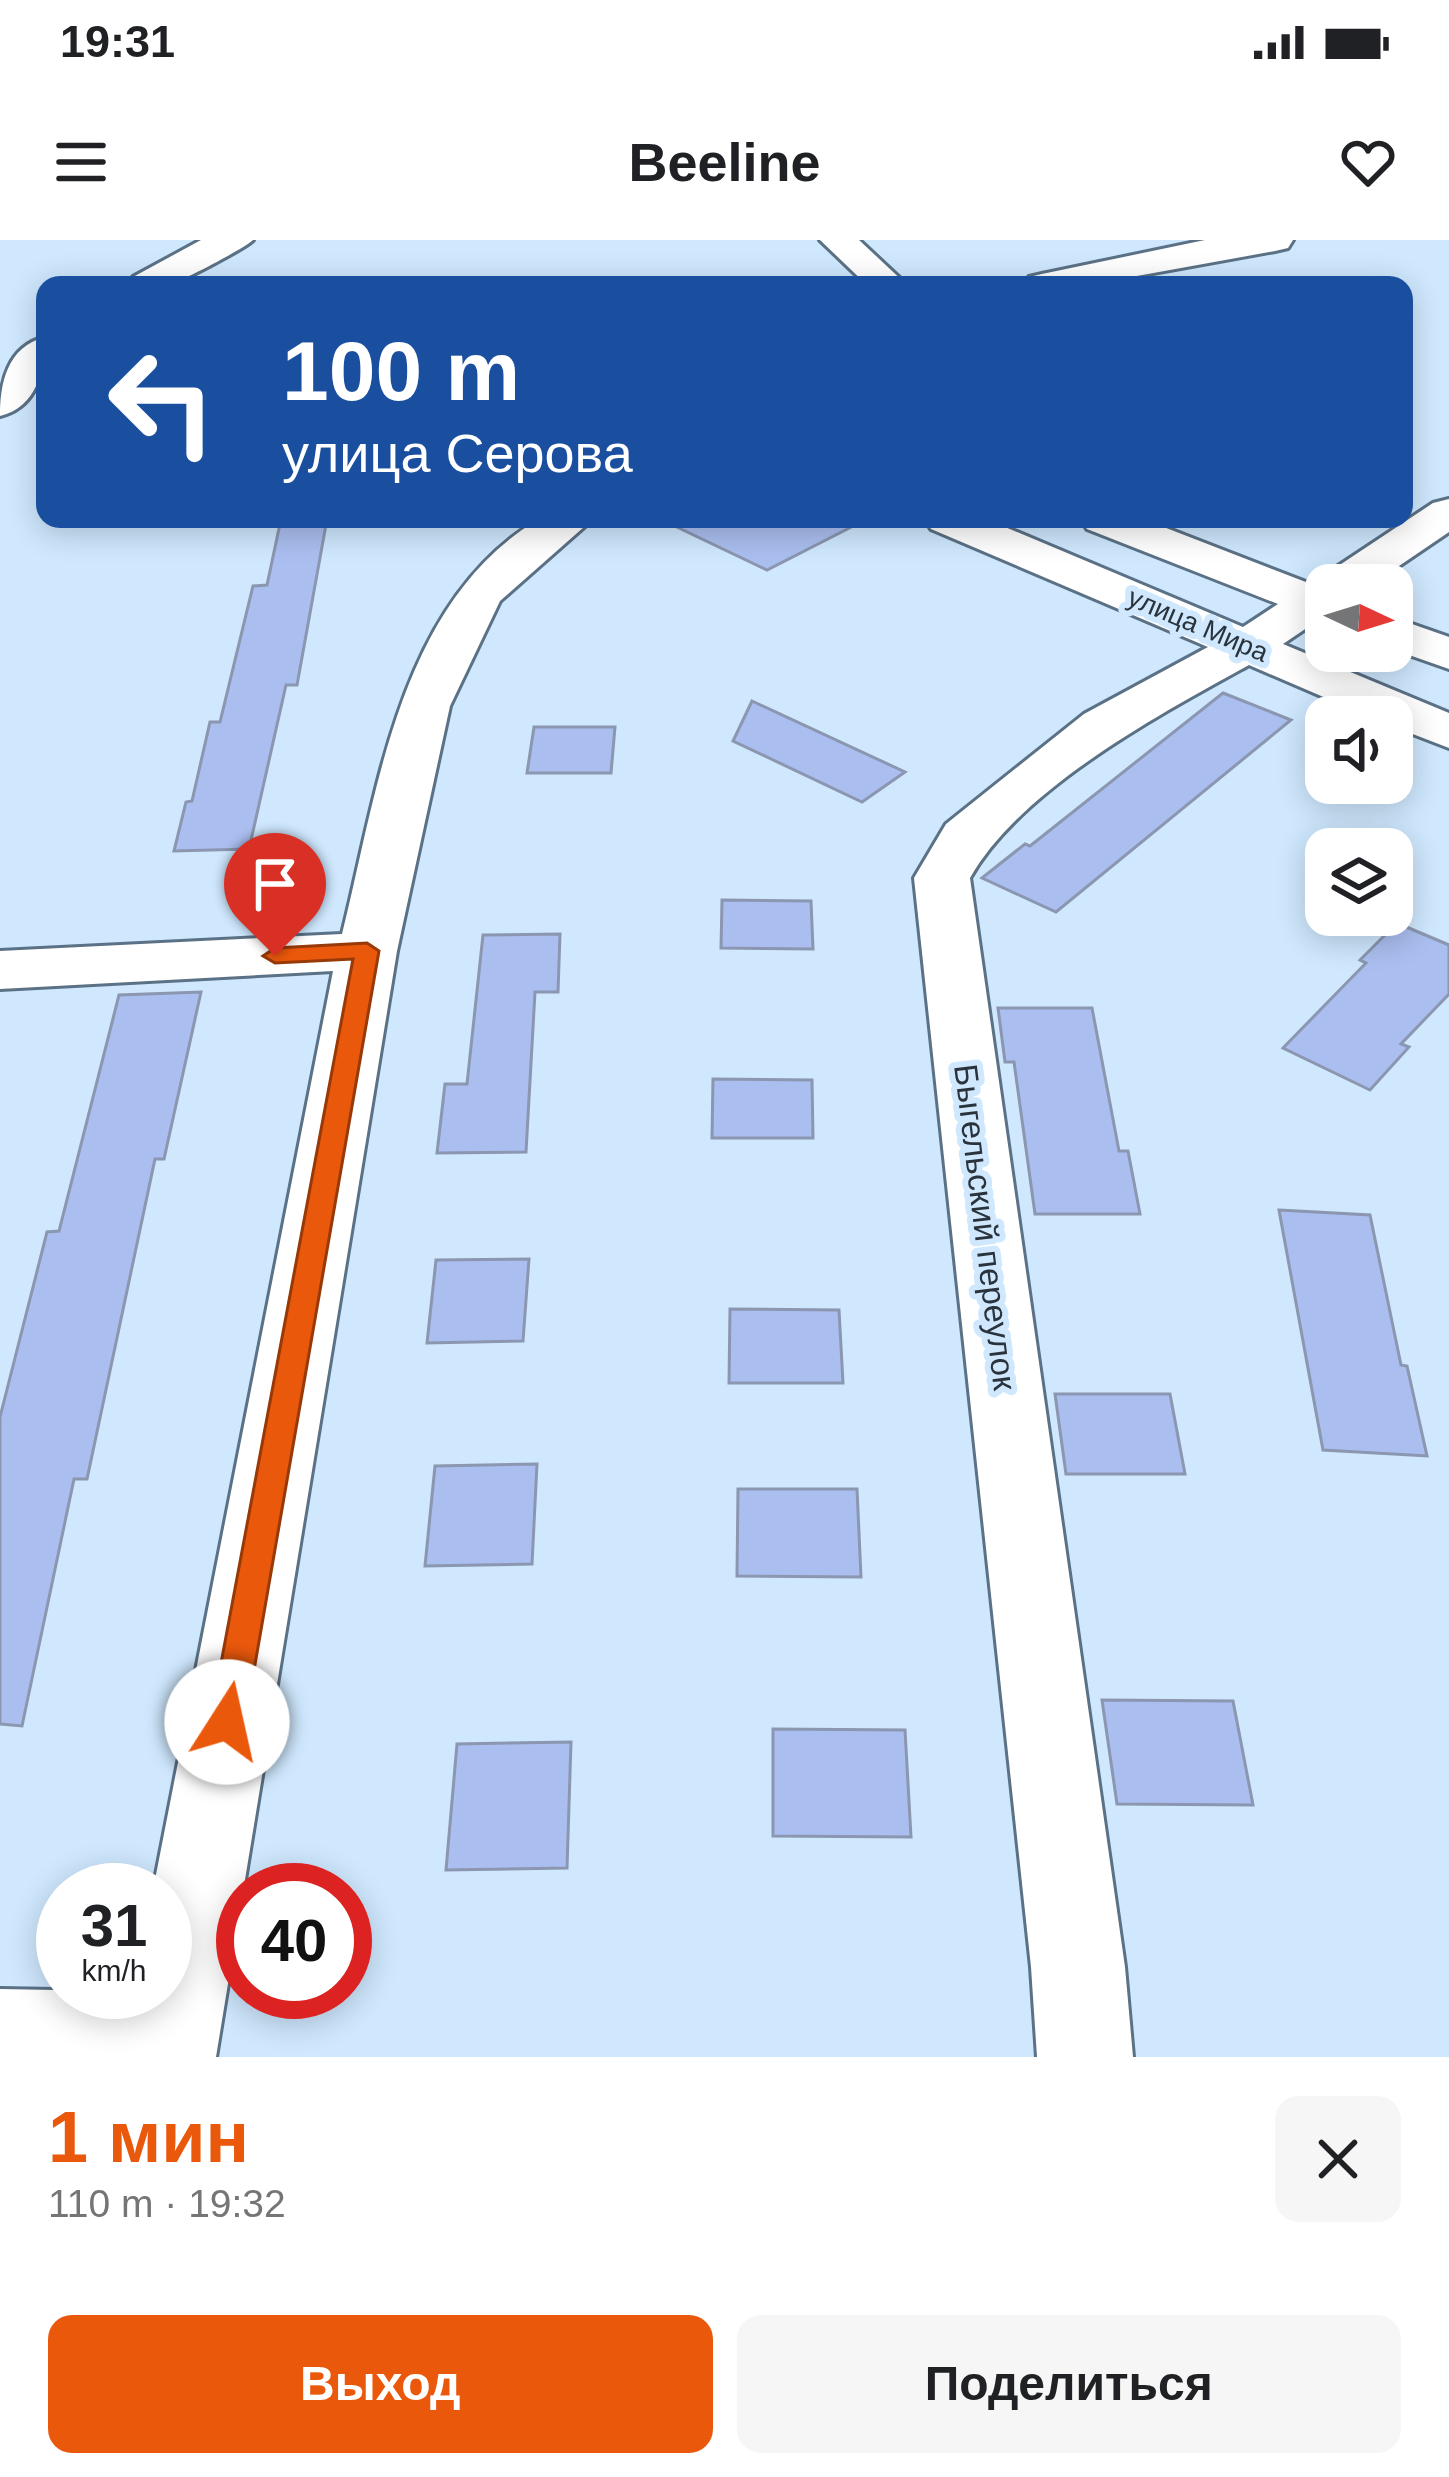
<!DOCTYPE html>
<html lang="ru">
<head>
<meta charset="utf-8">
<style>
	body { margin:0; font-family:Helvetica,sans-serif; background:#f6f6f6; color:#202124; height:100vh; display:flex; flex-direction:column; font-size:45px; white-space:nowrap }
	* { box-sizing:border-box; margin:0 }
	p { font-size:39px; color:#757577 }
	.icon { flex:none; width:66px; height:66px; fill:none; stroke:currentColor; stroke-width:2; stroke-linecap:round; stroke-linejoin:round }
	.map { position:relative; height:1817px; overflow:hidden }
	.panel { display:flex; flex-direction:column; background:#fff; flex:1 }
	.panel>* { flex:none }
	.guide { position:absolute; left:36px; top:36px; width:1377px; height:252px; border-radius:24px; box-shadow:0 6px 30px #0003; background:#1a4fa0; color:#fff; overflow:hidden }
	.needle { width:78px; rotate:94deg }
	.buttons { position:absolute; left:1305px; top:324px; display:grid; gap:24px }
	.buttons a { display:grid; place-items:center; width:108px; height:108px; border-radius:24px; background:#fff; box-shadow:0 6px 30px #0003; font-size:60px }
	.speed { position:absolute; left:36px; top:1623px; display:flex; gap:24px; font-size:60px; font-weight:700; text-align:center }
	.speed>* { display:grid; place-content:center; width:156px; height:156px; border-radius:50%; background:#fff; box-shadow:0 6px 30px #0003; line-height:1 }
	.speed small { font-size:30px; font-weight:400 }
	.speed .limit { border:18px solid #d22; background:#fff; color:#111 }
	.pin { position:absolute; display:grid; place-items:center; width:102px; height:102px; color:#fff; margin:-123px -51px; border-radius:50% 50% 50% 0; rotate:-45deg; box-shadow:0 0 12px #0007 }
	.pin .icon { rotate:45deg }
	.me { position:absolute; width:132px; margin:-66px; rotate:10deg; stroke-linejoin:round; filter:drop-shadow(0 0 9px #0008) }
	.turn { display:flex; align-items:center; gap:42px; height:252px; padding:0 48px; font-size:54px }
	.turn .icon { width:156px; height:156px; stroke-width:2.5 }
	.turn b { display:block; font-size:84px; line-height:102px }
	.round { display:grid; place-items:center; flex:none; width:126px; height:126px; border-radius:24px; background:#f6f6f6 }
	.overview { display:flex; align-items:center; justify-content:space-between; height:204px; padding:0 48px }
	h1 { font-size:72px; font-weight:800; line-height:90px; color:#ea580c }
	.primary-button { display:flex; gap:24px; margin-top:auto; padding:24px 48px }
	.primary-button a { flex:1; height:138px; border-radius:24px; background:#ea580c; color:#fff; font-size:48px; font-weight:800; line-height:138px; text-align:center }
	.primary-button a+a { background:#f6f6f6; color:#202124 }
	.status { display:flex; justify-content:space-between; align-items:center; height:84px; padding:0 60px; background:#fff; direction:ltr }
	.status svg { height:33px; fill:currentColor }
	header { display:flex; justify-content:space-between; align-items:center; height:156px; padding:0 48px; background:#fff; font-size:54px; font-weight:800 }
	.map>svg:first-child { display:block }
</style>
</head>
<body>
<div class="status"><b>19:31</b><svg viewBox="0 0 49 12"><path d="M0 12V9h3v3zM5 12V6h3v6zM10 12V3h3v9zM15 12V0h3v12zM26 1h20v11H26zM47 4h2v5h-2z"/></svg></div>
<header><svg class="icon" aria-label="menu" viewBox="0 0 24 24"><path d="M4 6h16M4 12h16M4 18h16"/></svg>Beeline<svg class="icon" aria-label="heart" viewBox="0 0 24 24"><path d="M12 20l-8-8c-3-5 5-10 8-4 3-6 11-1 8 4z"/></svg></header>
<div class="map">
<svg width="1449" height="1817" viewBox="0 0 1449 1817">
	<rect width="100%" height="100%" fill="#cfe8fe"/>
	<path fill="#aabff0" stroke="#8b96b0" stroke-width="3" d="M281,279H327L297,445H286L249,609L174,611L186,562L192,561L210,482H220L253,346L267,345Z
		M660,279H867L767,330Z
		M1223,453L1291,480L1056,672L982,638L1025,604L1030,606Z
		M752,461L905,532L862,562L733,501Z
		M534,487H615L611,533H527Z
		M722,660L811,661L813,709L721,708Z
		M1397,683L1449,705V754L1401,804L1409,807L1370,850L1283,808L1366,723L1360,720Z
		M560,694L558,752H535L526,912L437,913L445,844H467L483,695Z
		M201,752L164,919H155L87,1239H74L22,1486L0,1484V1177L47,992L59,991L119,755Z
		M998,768H1092L1119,911H1128L1140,974H1035L1014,822H1005Z
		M713,839L812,840L813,898H712Z
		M1279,970L1370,975L1401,1125L1407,1126L1427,1216L1323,1210Z
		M529,1019L523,1101L427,1103L436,1020Z
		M730,1069L839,1070L843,1143H729Z
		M1055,1154H1170L1185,1234H1066Z
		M537,1224L532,1324L425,1326L435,1226Z
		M738,1249H857L861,1337L737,1336Z
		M1102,1460L1233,1461L1253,1565L1117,1564Z
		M773,1489L905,1490L911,1597L773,1596Z
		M571,1502L567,1628L446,1630L457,1504Z"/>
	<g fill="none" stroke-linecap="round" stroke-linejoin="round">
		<defs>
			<path id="minor" d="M201,0H253C247,7 177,44 167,45C154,47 140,45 128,45L133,37Z
				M820,0H859L907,45H867Z
				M1205,0H1293L1288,8L1275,11L1087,45H1024L1029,37L1042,34Z
				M45,97C45,130 37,167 0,176C0,143 7,107 45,97Z
				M1449,259V292L1371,345H1326V380L1320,379L1283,404L1449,473V508L1392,486V477H1370L1249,425C1160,474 1020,549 970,638L1125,1727L1133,1817H1037L1031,1727L914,638L946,584L1084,474L1208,407L931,289L925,279H986L1243,387L1278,364L1087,289L1081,279H1143L1311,344L1433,263Z
				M539,279H593L500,361L450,466L397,711L216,1817H0V1749L165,1752V1650H153L333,731L0,749V711L342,694C378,550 399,362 539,279Z
				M1392,377L1449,397V429L1392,409Z"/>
		</defs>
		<use href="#minor" stroke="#5b7185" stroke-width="6"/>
		<use href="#minor" fill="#fff" fill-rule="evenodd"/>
	</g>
	<path fill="#ea580c" stroke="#983908" stroke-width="3" d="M367,703L379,711L245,1482L240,1493L227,1498L215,1493L210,1482L353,719L275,723L263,716L275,708Z"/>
	<g text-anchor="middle" stroke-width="12" stroke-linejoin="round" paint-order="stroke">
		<g font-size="27" fill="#2a333c" stroke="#cfe8fe">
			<text transform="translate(1198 385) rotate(23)" y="9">улица Мира</text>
		</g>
		<g font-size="33" fill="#2a333c" stroke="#cfe8fe">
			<text transform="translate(986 987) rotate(83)" y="12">Быгельский переулок</text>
		</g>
	</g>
</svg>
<div class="buttons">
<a><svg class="needle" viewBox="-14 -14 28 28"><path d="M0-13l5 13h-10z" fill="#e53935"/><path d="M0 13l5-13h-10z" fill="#757577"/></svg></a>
<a><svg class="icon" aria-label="sound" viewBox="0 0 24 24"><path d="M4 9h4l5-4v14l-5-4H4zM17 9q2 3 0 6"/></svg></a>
<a><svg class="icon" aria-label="layers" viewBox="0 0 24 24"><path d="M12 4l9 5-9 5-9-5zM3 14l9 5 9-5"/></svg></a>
</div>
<div class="speed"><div>31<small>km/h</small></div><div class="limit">40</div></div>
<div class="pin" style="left:275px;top:716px;background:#d93025"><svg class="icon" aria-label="arrive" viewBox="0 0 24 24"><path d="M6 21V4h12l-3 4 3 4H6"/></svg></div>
<svg class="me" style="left:227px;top:1482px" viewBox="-20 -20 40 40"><circle r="19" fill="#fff"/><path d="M0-13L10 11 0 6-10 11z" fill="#ea580c"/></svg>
<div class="guide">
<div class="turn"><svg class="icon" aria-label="left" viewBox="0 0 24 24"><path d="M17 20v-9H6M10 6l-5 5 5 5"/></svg><div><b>100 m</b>улица Серова</div></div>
</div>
</div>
<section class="panel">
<div class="overview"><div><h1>1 мин</h1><p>110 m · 19:32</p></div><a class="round"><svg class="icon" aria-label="close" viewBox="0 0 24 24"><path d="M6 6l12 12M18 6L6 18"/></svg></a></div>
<div class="primary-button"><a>Выход</a><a>Поделиться</a></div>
</section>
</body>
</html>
